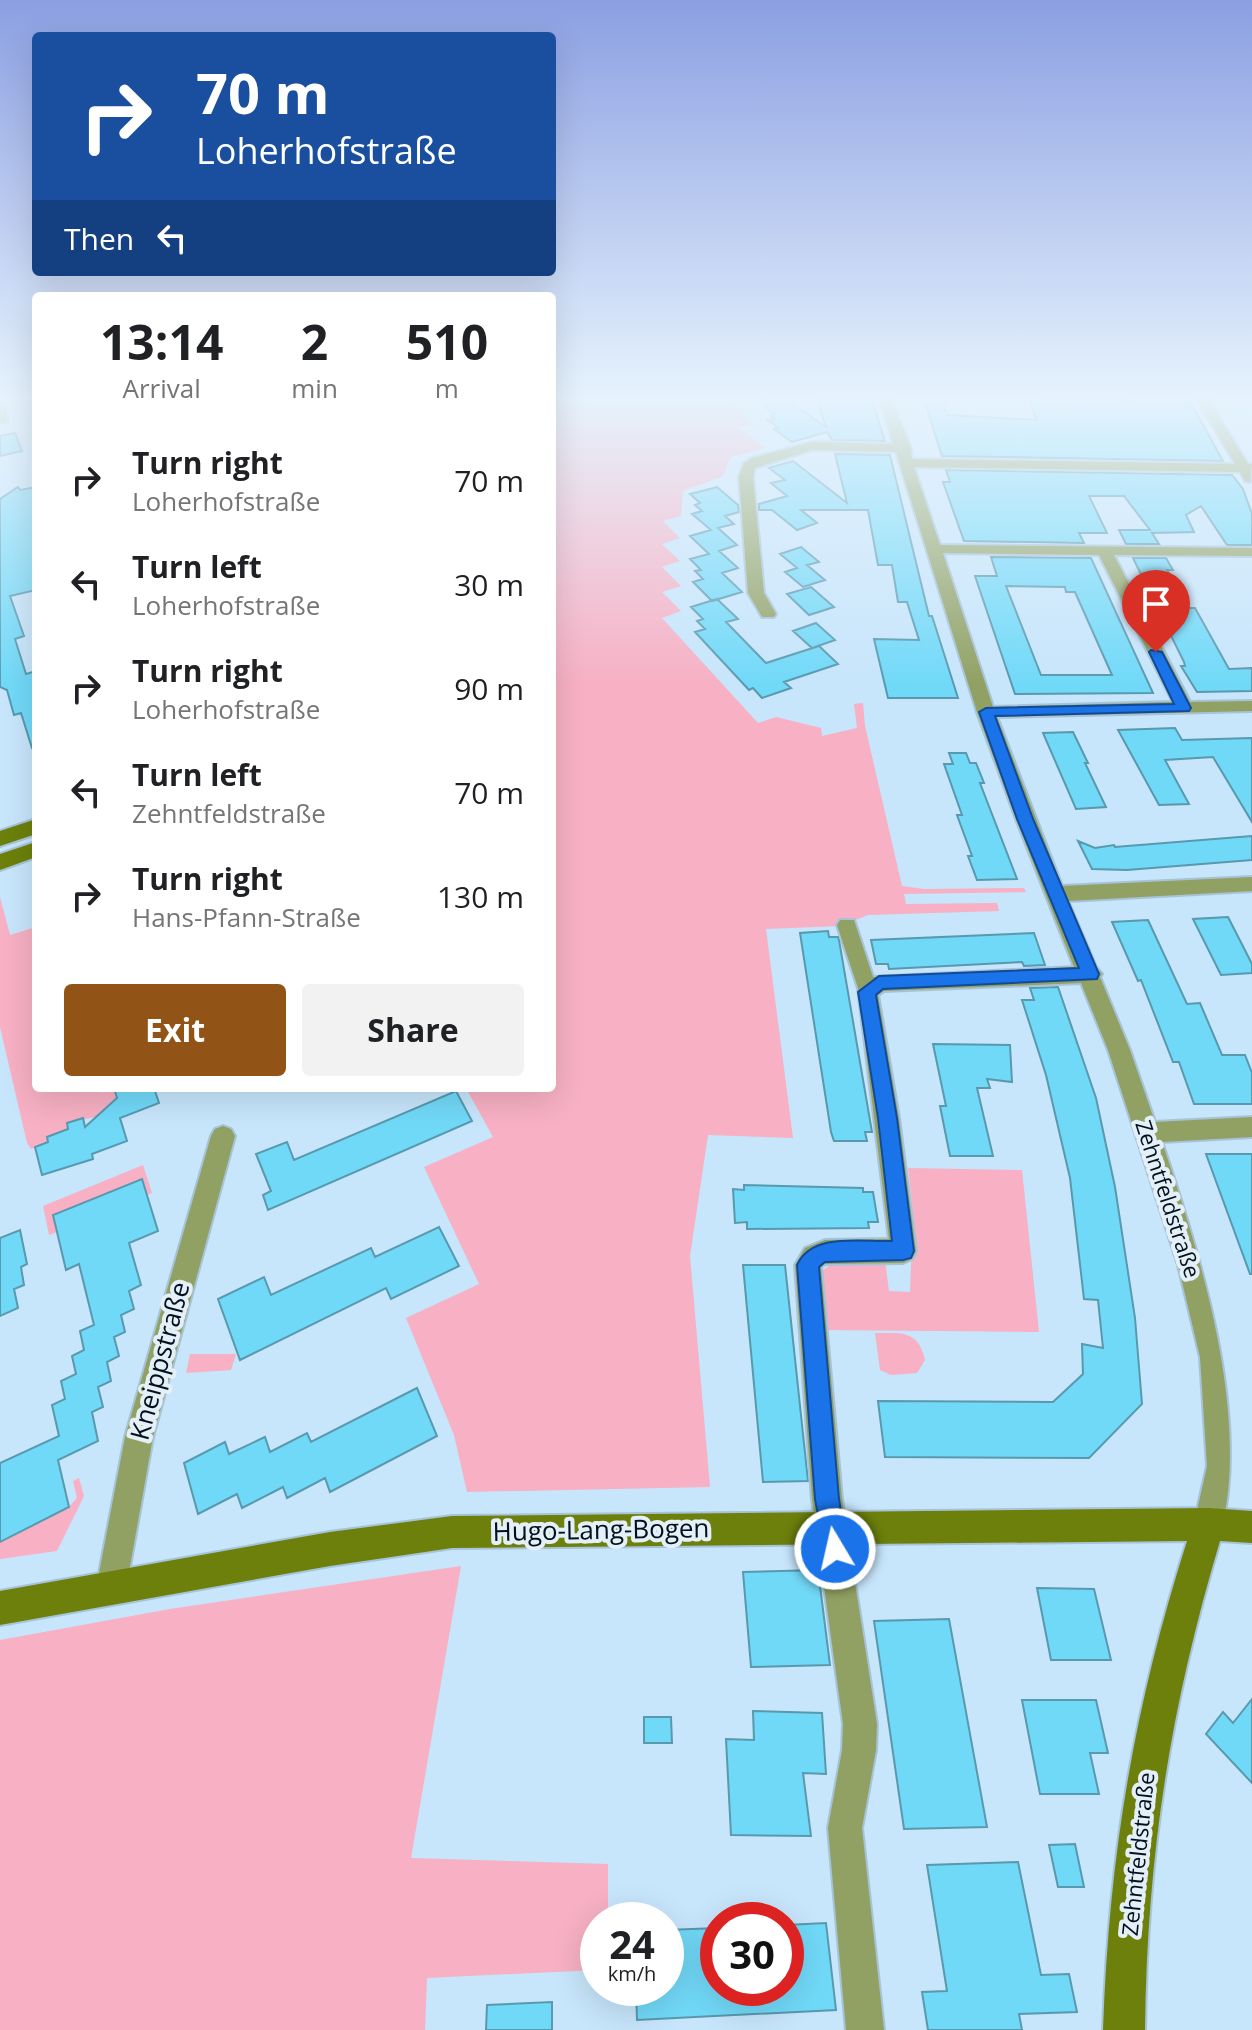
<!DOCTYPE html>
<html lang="en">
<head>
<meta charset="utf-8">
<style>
	body { margin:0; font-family:"Open Sans",sans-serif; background:#f2f2f2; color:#202124; height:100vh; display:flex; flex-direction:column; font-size:30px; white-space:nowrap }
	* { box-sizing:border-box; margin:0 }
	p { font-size:26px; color:#757577 }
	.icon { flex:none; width:44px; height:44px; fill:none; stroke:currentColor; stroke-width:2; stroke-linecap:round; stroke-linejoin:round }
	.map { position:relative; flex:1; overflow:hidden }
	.drawer { position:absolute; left:32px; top:292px; width:524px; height:800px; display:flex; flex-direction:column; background:#fff; border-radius:8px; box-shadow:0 8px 32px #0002 }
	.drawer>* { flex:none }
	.hud { position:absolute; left:32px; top:32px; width:524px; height:244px; border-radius:8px; box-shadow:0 8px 32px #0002; background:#1a4fa0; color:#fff; overflow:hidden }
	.speed { position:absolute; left:580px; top:1902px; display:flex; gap:16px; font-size:40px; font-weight:700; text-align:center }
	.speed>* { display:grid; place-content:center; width:104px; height:104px; border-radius:50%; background:#fff; box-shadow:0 8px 32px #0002; line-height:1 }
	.speed small { font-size:20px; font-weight:400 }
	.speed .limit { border:12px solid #d22; background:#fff; color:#111 }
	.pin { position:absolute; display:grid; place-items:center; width:68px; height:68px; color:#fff; margin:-82px -34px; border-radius:50% 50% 50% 0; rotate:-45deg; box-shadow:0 0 8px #0007 }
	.pin .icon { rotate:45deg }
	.me { position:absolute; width:88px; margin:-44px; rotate:351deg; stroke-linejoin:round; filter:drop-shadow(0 0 6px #0008) }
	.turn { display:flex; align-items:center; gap:28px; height:168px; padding:0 32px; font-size:36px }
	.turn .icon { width:104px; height:104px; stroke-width:2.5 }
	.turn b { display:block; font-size:56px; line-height:68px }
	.then { display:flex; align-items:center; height:76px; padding:0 32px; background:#0003; gap:16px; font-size:30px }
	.eta { display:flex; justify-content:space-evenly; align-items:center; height:136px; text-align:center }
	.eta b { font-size:48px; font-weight:700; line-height:56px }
	.button { display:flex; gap:16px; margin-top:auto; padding:16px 32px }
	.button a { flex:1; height:92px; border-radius:8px; background:#915416; color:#fff; font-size:32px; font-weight:700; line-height:92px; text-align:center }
	.button a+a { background:#f2f2f2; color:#202124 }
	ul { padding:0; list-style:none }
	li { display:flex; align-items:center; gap:24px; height:104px; padding:0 32px }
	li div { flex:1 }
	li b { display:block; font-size:30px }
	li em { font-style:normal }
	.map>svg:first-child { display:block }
</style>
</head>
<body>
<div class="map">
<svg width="1252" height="2030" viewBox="0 0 1252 2030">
	<rect width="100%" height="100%" fill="#c7e5fb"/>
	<path fill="#f7b0c4" d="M552,400H730L746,412L741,414L754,423L739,428L765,448L731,457L723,476L683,491L681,516L663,521L680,538L662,544L680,561L662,567L681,586L662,592L681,611L662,618L758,723L776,717L821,728L822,736L857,728L854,704L863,703L865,726L902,886L924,889L1024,888L1026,892L904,894L906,904L997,903L999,911L868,915L841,926L766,929L793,1138L708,1135L690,1256L710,1487L467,1492L454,1435L406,1318L479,1284L424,1167L493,1137L466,1088H552Z
		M0,897L10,935L36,927V1088H114L117,1098L99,1116L68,1123V1129L48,1137V1142L31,1149L27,1143L0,1027Z
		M143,1165L152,1193L147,1195L142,1179L54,1215L57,1232L49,1235L43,1206Z
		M908,1168L1022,1170L1039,1332L823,1330L819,1282L823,1270L832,1264L885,1260L889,1291L910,1292L913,1212Z
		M875,1333C903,1333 918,1330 925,1360L917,1373L891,1375L880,1370Z
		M190,1354H236L231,1370L186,1373Z
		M79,1478L84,1496L57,1551L0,1559V1542L69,1507L77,1498L73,1481Z
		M461,1566L411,1858L608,1864V1920H598V1970L427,1978L425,2030H0V1640L170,1609Z"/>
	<path fill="#71d9f8" stroke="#5899ae" stroke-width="2" fill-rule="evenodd" d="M817,400H872L885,441L832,440L827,432L792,442L774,429L778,428L768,420L775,419L771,416L774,414L764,406L788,401L826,427Z
		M1072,400L1190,402L1223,461L942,456L925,403H943L947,415L1037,420L1029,401Z
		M15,433L22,451L0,456V436Z
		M835,454L890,455L929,616H932L958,698H888L874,639L919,640L907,602H898L892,565H878L868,510H801L817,523L797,530L772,510H759V504L787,496L771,483L785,480L769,468L793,461L847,503Z
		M946,470L1232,475L1243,489L1252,514V545H1227L1201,506L1186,515L1194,532L1152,533L1159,544H1126L1119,530H1150L1124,496H1089L1107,533H1079L1084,543L964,541L943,482H950Z
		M18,487L20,490L36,487V590L10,596L24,636L15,639L26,674L36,671V747L32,748L21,713L14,715L7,690L0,687V499Z
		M717,487L738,505L739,512L725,516L734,524L718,528L737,545L719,551L738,568L722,573L742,592L712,601L693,582L703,579L695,571L701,570L690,559L709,554L690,536L711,530L692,514L702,511L695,505L700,503L690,494Z
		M801,547L819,562L807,565L825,580L803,587L785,572L797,568L780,554Z
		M991,557L1091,558L1153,693L1015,694L975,576H997ZM1006,586L1065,587L1066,592H1075L1112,675H1041Z
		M1133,558H1166L1173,570H1167L1188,608H1195L1229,669L1252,668V691L1197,692L1181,666H1185L1184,662Z
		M811,587L834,607L809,615L787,594Z
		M717,599L738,619L726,622L766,663L819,646L838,664L784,682L791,688L762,698L753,688L749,690L695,632L705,629L697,621L703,619L691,607Z
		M816,623L835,640L812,648L793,631Z
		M1175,728L1182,740L1252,738V822L1213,757L1165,760L1189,804L1159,805L1118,730Z
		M1073,732L1088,763H1085L1106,807L1076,809L1043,733Z
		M949,753H966L970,763H976L984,783H980L1017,879L977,880L968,856H972L957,815H962L944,764H953Z
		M1252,836V860L1127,870L1092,869L1078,841L1095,848L1114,845L1115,847Z
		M1228,917L1252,964V973L1221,975L1193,919Z
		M1148,920L1187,1004L1200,1003L1222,1055H1245L1252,1073V1104H1194L1179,1062H1173L1141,980L1138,981L1112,922Z
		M828,931L829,937H838L839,940L872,1132H865L867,1141H834L831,1132L800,933Z
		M1034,933L1045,965L1024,966L1022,962L889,969L888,964H876L871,940Z
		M1058,987L1096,1098L1115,1187L1135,1318L1142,1404L1089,1458L885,1457L878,1401L1053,1402L1083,1374L1082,1344L1103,1348L1098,1300L1084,1299L1070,1178L1046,1075L1022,1000H1034L1030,988Z
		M933,1044L1010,1045L1012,1082L987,1079L990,1088H977L993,1156H950L940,1106H946Z
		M114,1088H154L159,1103L120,1118L127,1141L92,1154L93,1159L42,1175L35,1147L48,1142L47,1137L68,1129L67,1123L83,1118L85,1127L117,1098Z
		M456,1091L472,1121L268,1210L263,1195L271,1191L256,1154L287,1142L294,1160Z
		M1206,1154H1252V1274H1250Z
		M142,1179L158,1231L129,1243L141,1285L129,1291L134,1309L121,1315L125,1332L114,1337L119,1356L107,1362L111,1381L98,1387L103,1407L92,1412L98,1441L58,1460L69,1507L0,1542V1463L59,1436L52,1405L65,1399L61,1381L76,1374L72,1356L84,1350L80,1331L94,1325L79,1264L66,1270L53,1215Z
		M744,1185L863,1188V1192H873L878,1222H868L869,1228L747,1229V1222L735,1223L733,1189L744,1190Z
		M439,1227L459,1266L391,1299L386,1288L240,1360L218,1299L264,1277L271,1295L371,1248L375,1257Z
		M20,1230L27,1264L21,1267L24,1285L14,1289L18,1308L0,1316V1238Z
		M743,1265H785L808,1481L763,1482Z
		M417,1388L437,1436L330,1492L325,1478L287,1498L283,1487L242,1508L237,1494L198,1514L184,1463L225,1442L229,1454L265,1437L270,1452L307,1433L311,1442Z
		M818,1570L830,1665L751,1667L743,1572Z
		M1037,1588L1094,1589L1111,1660H1051Z
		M949,1619L987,1827L904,1829L874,1621Z
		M1252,1699V1783L1206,1734L1223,1712L1233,1723Z
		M1022,1700H1096L1108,1753H1090L1099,1794H1040Z
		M753,1711L822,1713L826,1774L803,1773L811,1836L731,1835L726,1739L754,1740Z
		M644,1717H671L672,1743H644Z
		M1075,1844L1084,1887H1058L1049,1845Z
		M1018,1862L1041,1975L1069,1974L1077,2012L1019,2014L1022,2030H928L922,1992L947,1991L927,1865Z
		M826,1923L836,2010L637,2020L636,1988H666V1930L718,1928V1988H786V1925Z
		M552,2002V2030H486L487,2005Z"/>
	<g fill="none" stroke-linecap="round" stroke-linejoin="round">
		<defs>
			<path id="street" d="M880,400H892L911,448L912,459L1235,464L1197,400H1209L1248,464H1252L1250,482L1245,481L1240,472L914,467L940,545L1252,548V556L1114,555L1190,702L1252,701V711L997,717L1062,886L1252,877V891L1068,901L1096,967L1102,974L1100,977L1130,1050L1155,1122L1252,1117V1137L1162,1142C1200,1254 1252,1419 1220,1535L1209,1539L1198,1535L1194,1524L1207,1466L1200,1357L1178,1265L1108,1050L1081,983L884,991L878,995L899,1118L916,1251L912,1259L903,1263L825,1264L821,1267L842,1499L877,1724L876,1750L862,1828L884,2030H846L828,1828L842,1750L843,1724L812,1499L795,1265L805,1248L825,1240L889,1239L858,988L837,925L840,920H854L873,977L1074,967L1016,819L977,712L896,452L812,450L755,468L753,477L764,593L776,614L774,617H762L748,593L739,477L744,463L752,458L812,442L893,444ZM943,553L1099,555L1173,702L993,707Z
				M0,404L6,408L8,422H0Z
				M223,1126L231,1129L235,1136L153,1437L126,1589L122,1600L111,1604L100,1600L96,1589L125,1437L211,1136L215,1129Z"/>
			<path id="secondary" d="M36,819V834L0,846V831Z
				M36,842V857L0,870V854Z
				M1209,1508L1252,1511V1543L1220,1541C1170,1708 1147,1856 1145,2030H1103C1109,1855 1134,1707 1187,1541L452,1548L330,1566L0,1625V1591L330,1532L452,1516Z"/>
		</defs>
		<use href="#street" stroke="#a7c3d7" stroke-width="4"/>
		<use href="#secondary" stroke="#a7c3d7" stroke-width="4"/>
		<use href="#street" fill="#91a163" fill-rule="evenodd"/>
		<use href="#secondary" fill="#6c800b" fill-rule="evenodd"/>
	</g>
	<linearGradient id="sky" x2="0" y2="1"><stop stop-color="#8b9fe2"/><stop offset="0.58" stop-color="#e6f3fd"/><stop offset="1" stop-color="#e6f3fd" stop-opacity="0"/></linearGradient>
	<rect width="1252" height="684" fill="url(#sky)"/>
	<path fill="#1a73e8" stroke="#114b97" stroke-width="2" d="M1151,650L1162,652L1191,708L1189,711L995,716L1033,819L1099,974L1097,979L883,989L876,995L897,1118L914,1251L911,1258L903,1260L825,1262L819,1267L839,1499L847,1549L843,1558L835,1562L826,1558L815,1499L797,1265C812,1232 861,1242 892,1241L878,1118L858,992L879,976L1079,968L1017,819L979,712L986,708L1174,704L1149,652Z"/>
	<g text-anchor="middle" stroke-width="8" stroke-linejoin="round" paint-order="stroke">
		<g font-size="22" fill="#01111d" stroke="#e5eff7">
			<text transform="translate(1168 1199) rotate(72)" y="8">Zehntfeldstraße</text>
			<text transform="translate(1138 1854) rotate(-84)" y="8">Zehntfeldstraße</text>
		</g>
		<g font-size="26" fill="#01111d" stroke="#e5eff7">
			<text transform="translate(160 1361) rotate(-75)" y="9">Kneippstraße</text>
			<text transform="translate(601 1530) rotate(-1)" y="9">Hugo-Lang-Bogen</text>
		</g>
	</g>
</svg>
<div class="speed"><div>24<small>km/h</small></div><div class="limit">30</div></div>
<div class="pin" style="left:1156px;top:652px;background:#d93025"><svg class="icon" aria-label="arrive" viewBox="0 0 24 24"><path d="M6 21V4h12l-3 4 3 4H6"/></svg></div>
<svg class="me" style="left:835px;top:1549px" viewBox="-20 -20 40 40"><circle r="17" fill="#1a73e8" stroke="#fff" stroke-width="3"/><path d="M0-11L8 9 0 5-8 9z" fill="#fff"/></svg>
<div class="hud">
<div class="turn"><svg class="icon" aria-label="right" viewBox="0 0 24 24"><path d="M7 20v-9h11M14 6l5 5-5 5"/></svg><div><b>70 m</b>Loherhofstraße</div></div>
<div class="then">Then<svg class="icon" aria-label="left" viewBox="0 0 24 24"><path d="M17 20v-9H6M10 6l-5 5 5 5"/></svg></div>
</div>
<section class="drawer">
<div class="eta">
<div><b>13:14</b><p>Arrival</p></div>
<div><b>2</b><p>min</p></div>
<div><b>510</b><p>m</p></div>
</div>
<ul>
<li><svg class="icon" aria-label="right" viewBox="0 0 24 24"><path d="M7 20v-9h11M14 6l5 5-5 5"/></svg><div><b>Turn right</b><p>Loherhofstraße</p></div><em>70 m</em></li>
<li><svg class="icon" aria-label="left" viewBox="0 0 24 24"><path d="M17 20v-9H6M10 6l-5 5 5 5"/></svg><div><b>Turn left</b><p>Loherhofstraße</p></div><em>30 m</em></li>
<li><svg class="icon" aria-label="right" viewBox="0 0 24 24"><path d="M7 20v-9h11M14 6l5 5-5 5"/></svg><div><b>Turn right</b><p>Loherhofstraße</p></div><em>90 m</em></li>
<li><svg class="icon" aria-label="left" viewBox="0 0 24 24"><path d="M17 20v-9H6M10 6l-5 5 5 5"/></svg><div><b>Turn left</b><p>Zehntfeldstraße</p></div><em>70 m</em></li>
<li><svg class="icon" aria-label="right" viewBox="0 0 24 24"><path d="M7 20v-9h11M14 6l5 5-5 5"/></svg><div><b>Turn right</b><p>Hans-Pfann-Straße</p></div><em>130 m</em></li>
</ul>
<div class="button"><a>Exit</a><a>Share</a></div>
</section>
</div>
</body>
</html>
